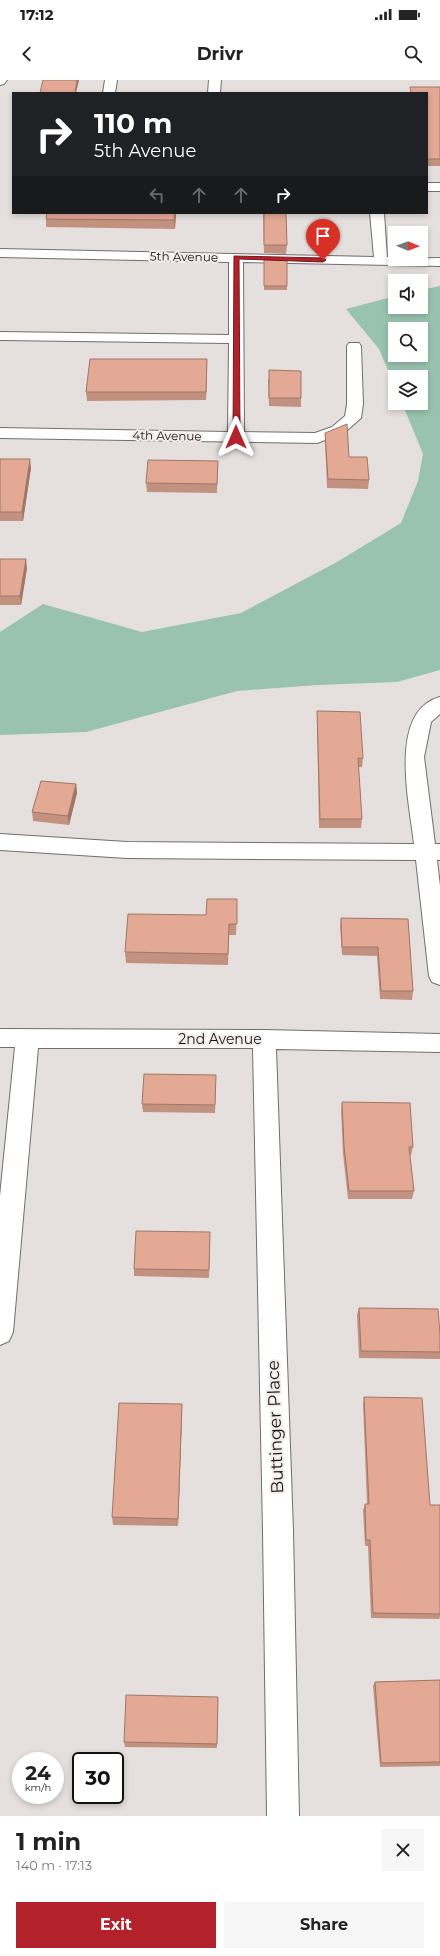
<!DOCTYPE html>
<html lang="en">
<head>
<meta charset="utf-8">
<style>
	body { margin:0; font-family:Montserrat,sans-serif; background:#f6f6f6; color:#222; height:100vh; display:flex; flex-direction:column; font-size:15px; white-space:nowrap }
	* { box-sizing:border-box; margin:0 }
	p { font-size:13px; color:#767676 }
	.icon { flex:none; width:22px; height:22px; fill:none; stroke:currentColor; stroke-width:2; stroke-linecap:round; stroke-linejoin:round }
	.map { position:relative; height:1736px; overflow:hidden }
	.panel { display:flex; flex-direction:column; background:#fff; flex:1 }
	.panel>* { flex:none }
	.guide { position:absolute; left:12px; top:12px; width:416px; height:122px; border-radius:0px; box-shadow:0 2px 6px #0003; background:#202124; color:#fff; overflow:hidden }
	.needle { width:26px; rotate:91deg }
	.buttons { position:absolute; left:388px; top:146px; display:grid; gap:8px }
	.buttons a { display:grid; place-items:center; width:40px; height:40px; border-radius:0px; background:#fff; box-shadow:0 2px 6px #0003; font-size:20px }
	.speed { position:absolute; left:12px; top:1672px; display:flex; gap:8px; font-size:20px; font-weight:700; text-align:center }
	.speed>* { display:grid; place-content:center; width:52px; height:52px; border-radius:50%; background:#fff; box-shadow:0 2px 6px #0003; line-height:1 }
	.speed small { font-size:10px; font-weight:400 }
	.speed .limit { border:2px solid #111; border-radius:6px; background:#fff; color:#111 }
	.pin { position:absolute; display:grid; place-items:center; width:34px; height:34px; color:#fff; margin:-41px -17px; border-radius:50% 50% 50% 0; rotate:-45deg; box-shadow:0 0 4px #0007 }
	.pin .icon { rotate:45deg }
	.me { position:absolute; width:44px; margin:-22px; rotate:0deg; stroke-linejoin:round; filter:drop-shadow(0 0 3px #0008) }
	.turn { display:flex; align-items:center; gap:14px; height:84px; padding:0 16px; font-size:18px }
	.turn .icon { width:52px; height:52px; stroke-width:2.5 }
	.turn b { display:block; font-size:28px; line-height:34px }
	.lanes { display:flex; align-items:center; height:38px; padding:0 16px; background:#0003; justify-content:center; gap:20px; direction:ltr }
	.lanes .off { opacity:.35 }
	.round { display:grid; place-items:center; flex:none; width:42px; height:42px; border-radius:0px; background:#f6f6f6 }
	.head { display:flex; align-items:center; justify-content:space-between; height:68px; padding:0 16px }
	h1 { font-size:24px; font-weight:700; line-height:30px }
	.primary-button { display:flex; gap:8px; margin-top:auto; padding:8px 16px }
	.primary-button a { flex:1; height:46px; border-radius:0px; background:#b3222b; color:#fff; font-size:16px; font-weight:700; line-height:46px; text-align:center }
	.primary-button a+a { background:#f6f6f6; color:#222 }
	.status { display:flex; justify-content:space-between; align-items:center; height:28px; padding:0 20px; background:#fff; direction:ltr }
	.status svg { height:11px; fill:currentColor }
	header { display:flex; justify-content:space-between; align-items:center; height:52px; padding:0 16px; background:#fff; font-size:18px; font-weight:700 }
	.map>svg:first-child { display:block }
</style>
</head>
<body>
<div class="status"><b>17:12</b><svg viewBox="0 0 49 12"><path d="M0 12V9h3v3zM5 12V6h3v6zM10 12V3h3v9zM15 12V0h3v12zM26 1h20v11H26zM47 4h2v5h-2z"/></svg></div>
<header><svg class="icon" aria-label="back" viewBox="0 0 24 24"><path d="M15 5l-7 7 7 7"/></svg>Drivr<svg class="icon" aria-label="search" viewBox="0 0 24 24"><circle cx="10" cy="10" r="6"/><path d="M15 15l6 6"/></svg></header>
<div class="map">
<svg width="440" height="1736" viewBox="0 0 440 1736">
	<rect width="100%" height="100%" fill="#e5e0de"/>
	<path fill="#99c3af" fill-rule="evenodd" d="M440,206V590L397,602L318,605L237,611L86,652L0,655V552L43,524L142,552L241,533L337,482L401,443L418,401L423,374L402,323H421V297H395V307L379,269L346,229L395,216V227H421V210ZM395,249H421V275H395Z"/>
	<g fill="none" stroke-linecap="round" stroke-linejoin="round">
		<defs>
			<path id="minor" d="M0,0H7L4,4L0,5Z
				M105,0H117L115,13H103Z
				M209,0H221L220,13H208Z
				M427,103H440V111H427Z
				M370,133H384L387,177H395V179L440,178V186L243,182L244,352L315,353L332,347L345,336L347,324V266L349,263H359L361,266L363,324L361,338L344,353L317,363L0,358V348L228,352L229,263L0,260V252L229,255V182L0,177V169L374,177Z
				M440,617V634L431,642L424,677L435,764H440V780H437L440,806V905L432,902L429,896L416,780L127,778L0,770V754L127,762L414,764C410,725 387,631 440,617Z
				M0,949L264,950L440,954V972L276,969L293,1451L299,1736H267L263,1451L253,968H38L13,1252L9,1261L0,1265V1116L15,967H0Z"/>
		</defs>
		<use href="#minor" stroke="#726e6c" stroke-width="2"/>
		<use href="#minor" fill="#fff" fill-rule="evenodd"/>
	</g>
	<path fill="#c3917f" d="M440,7V86H427V13Z
		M176,133L175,149L46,147V139Z
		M263,133L287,165L286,174L264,173Z
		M264,179L287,206V210H264Z
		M207,279L206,320L87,321L86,312Z
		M268,299L301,318V327L269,326Z
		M325,353L349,377L369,400L368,409L327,408L325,362Z
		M0,379L31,388L23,441H0Z
		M218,381L217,413L147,412L146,403Z
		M0,479L27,488L21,525H0Z
		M317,631L363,678L362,687H358L362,739L361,748H319L317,640Z
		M76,704L77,713L69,745L33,741L32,732Z
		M237,819L236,855H229L228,885L126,883L125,872L206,835Z
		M341,838L408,839L413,911L412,920L380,919L377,876L342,875L340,846Z
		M216,995L215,1033L143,1032L142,1024Z
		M342,1022L413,1067L411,1075H410L414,1111L412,1119H348L343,1074L341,1030Z
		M210,1152L209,1198L134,1196V1189Z
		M359,1228L440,1254V1279L359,1278L357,1235Z
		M364,1317L430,1425H440V1537L439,1539L371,1538L368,1466H365L363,1430L365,1424H367L363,1324Z
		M182,1332L178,1446L113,1445L112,1437Z
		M440,1600V1686L380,1687L373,1606L375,1602Z
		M218,1617L217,1668L125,1667L124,1662Z"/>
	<path fill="#9f7668" d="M77,0H79L76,13H75Z
		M175,133H176L175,149L174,140Z
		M207,279V288L206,320V312Z
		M30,379L31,388L23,441L22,432Z
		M26,479L27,488L21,525L20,516Z
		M76,704L77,713L69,745L68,736Z
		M182,1324V1332L178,1446V1439Z"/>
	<path fill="#e3a994" stroke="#9f7668" d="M43,0H77L75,13H40Z
		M410,7H440V79H427V13H411Z
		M47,133H175L174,140L46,139Z
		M264,133H286L287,165H264Z
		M264,179L287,180V206H264Z
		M90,279H207L206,312H86Z
		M269,290L301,291V318H269Z
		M347,344L349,377H367L369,400L328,399L325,353Z
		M0,379H30L22,432H0Z
		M148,380L218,381L217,404L146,403Z
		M0,479H26L20,516H0Z
		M317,631L360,632L363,678H358L362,739H320Z
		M41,701L76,704L68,736L32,732Z
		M207,819H237V844H229L228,874L125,872L128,834L206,835Z
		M341,838L408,839L413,911H381L378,867H342Z
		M144,994L216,995L215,1025L142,1024Z
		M342,1022L410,1023L413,1067H409L414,1111H349L344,1066Z
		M136,1151L210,1152L209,1190L134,1189Z
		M359,1228L438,1229L440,1254V1272L361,1271Z
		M364,1317L422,1318L430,1425H440V1534L373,1533L370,1460H366L365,1424H369Z
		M119,1323L182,1324L178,1439L112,1437Z
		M440,1600V1682L381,1683L375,1602Z
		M126,1615L218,1617L217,1664L124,1662Z"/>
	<path fill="#b3222b" stroke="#74161c" d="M234,176L323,178L326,180L323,182L239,179L240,357L236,359L233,357Z"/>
	<g text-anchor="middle" stroke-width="4" stroke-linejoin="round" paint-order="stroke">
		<g font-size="12" fill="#181616" stroke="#f2edeb">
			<text transform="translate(184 177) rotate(1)" y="4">5th Avenue</text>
			<text transform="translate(167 356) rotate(1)" y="4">4th Avenue</text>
		</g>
		<g font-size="14" fill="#181616" stroke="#f2edeb">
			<text x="220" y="964">2nd Avenue</text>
		</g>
		<g font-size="17" fill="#181616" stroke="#f2edeb">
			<text transform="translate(275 1347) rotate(-92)" y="6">Buttinger Place</text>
		</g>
	</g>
</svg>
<div class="buttons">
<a><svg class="needle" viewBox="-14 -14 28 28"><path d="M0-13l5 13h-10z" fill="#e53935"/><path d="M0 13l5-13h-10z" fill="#767676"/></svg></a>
<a><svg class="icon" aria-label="sound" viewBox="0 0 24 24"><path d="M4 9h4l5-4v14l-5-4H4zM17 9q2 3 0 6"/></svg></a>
<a><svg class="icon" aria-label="search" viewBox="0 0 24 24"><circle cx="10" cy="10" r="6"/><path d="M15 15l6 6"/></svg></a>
<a><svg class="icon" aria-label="layers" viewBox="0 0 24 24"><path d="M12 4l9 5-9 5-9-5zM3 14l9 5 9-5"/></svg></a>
</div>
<div class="speed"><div>24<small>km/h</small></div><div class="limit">30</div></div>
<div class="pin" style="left:323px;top:180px;background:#d93025"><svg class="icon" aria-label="arrive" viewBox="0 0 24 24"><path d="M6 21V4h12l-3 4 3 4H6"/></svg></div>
<svg class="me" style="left:236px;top:357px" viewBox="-20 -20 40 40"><path d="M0-17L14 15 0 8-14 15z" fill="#b3222b" stroke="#fff" stroke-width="4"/></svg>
<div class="guide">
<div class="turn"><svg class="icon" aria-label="right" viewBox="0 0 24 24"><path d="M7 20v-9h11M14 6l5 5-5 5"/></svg><div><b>110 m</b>5th Avenue</div></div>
<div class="lanes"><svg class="icon off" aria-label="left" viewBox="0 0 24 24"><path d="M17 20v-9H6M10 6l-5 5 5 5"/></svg><svg class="icon off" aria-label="ahead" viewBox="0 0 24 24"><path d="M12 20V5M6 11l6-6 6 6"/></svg><svg class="icon off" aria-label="ahead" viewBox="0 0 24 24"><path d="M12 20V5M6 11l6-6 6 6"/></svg><svg class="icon" aria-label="right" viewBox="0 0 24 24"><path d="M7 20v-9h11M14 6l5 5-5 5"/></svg></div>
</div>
</div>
<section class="panel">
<div class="head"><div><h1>1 min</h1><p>140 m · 17:13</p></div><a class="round"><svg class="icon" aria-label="close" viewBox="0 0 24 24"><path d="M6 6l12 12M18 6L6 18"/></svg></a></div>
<div class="primary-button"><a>Exit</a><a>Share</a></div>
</section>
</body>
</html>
